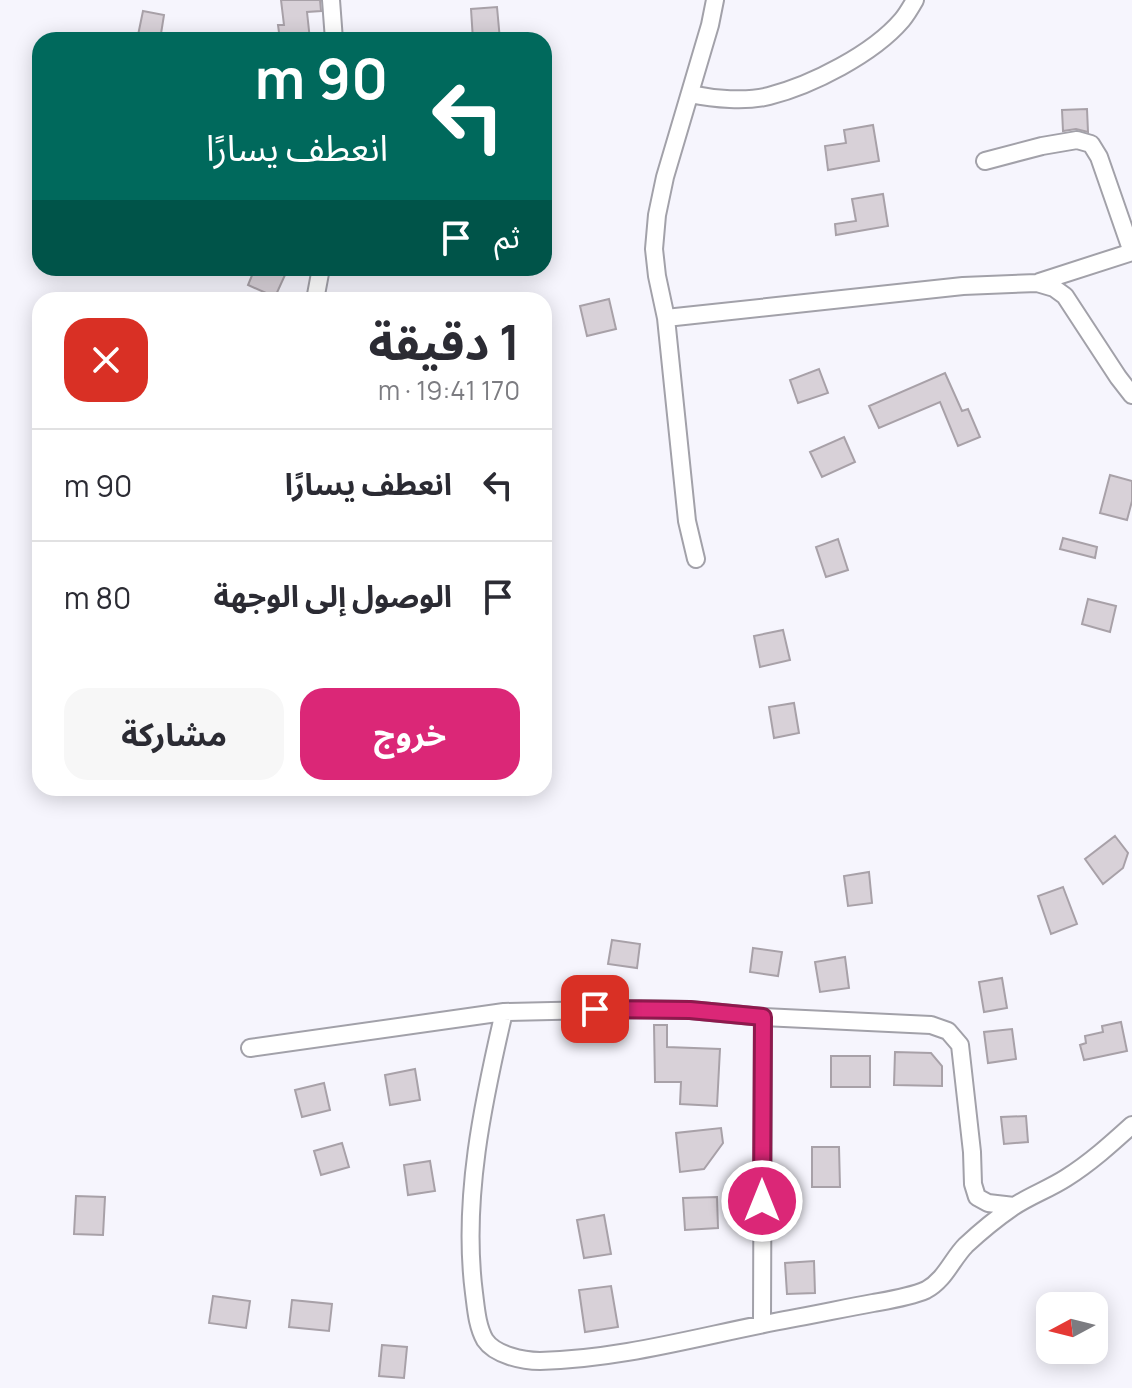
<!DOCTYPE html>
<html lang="ar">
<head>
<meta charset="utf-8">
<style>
	body { margin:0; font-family:Manrope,"Noto Sans Arabic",sans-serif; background:#f7f7f7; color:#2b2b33; direction:rtl; height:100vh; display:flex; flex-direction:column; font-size:30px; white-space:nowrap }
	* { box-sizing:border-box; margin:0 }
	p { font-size:26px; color:#7c7c81 }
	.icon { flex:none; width:44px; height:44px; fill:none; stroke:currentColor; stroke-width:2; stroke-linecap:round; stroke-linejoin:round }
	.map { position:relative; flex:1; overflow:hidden; direction:ltr }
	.panel { position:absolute; left:32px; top:292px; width:520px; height:504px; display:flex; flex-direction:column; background:#fff; border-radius:24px; box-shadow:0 4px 20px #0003; direction:rtl }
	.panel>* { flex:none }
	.guide { position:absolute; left:32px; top:32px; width:520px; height:244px; border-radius:24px; box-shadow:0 4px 20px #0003; direction:rtl; background:#00695c; color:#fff; overflow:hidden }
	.needle { width:52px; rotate:263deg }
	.controls { position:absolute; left:1036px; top:1292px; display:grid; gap:16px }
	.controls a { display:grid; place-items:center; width:72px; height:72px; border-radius:16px; background:#fff; box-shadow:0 4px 20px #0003; font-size:40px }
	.pin { position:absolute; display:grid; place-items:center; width:68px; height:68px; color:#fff; margin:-34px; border-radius:16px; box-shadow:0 4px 12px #0006 }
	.me { position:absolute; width:88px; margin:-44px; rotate:0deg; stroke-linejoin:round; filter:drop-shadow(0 0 6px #0008) }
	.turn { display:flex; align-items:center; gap:28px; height:168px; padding:0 32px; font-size:36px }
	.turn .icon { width:104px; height:104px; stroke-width:2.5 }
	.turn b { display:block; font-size:56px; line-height:68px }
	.then { display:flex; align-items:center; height:76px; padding:0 32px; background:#0003; gap:16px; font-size:30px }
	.round { display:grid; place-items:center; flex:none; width:84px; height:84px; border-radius:24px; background:#f7f7f7 }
	.headline { display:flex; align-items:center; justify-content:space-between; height:136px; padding:0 32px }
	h1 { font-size:48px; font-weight:700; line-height:60px }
	.action { display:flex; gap:16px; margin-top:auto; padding:16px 32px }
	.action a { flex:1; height:92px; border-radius:24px; background:#db2777; color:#fff; font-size:32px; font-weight:700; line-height:92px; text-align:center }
	.action a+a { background:#f7f7f7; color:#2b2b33 }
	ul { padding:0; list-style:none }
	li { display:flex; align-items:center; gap:24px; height:112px; padding:0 32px; border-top:2px solid #e1e1e2 }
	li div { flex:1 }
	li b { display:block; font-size:30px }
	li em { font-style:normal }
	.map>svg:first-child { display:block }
</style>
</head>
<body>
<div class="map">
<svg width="1132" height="1388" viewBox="0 0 1132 1388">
	<rect width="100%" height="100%" fill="#f6f5fd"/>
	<path fill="#d8d1d8" stroke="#a8a1a8" stroke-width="2" d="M281,0H320L321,11L307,12L310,40H280L278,25H284Z
		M497,7L500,40H473L471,9Z
		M143,11L164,15L160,40H137Z
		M1087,109L1088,132L1076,129L1063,131L1062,110Z
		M873,125L879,161L828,170L825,146L846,143L844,130Z
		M883,194L888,226L836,235L835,224L856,221L852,199Z
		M255,268H269L285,275L275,297L248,285Z
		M609,299L616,329L587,336L580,306Z
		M819,369L828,393L798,403L790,380Z
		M945,373L962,411L968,409L980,437L958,446L940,402L879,428L869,406Z
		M844,437L855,462L822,477L810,452Z
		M1110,475L1132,481V501L1127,520L1100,513Z
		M1063,538L1097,547L1095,558L1060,549Z
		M838,539L848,570L826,577L816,547Z
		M1088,599L1116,606L1110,632L1082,624Z
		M783,630L790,660L760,667L754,636Z
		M794,703L799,733L774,738L769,707Z
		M1115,836L1128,853L1123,868L1103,884L1085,859Z
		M869,872L872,903L848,906L844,876Z
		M1063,887L1077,924L1051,934L1038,896Z
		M612,940L640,944L637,968L608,964Z
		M753,948L782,952L778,976L750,972Z
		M845,957L849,988L820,992L815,962Z
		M1002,978L1007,1008L984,1012L979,982Z
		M1121,1022L1127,1051L1084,1060L1080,1045L1086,1043L1085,1036L1103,1032L1102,1026Z
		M654,1025H667V1047L720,1049L717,1106L680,1104L681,1082H655Z
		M1012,1029L1016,1059L988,1063L984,1032Z
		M895,1052L931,1053L942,1066V1086L894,1085Z
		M831,1056H870V1087H831Z
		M415,1069L420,1100L390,1105L385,1075Z
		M324,1083L330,1110L302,1117L295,1090Z
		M1026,1116L1028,1142L1004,1144L1001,1117Z
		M721,1128L723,1143L704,1169L680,1172L676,1133Z
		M342,1143L349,1167L321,1175L314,1151Z
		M812,1147H839L840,1187H812Z
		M430,1161L435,1191L408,1195L404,1165Z
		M76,1196L105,1197L103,1235L74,1234Z
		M717,1197L718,1228L685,1230L683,1198Z
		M604,1215L611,1254L584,1258L577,1220Z
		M814,1261L815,1293L787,1294L785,1263Z
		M611,1286L618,1327L585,1332L579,1290Z
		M213,1296L250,1301L246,1328L209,1323Z
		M292,1300L332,1304L329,1331L289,1327Z
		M382,1345L407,1347L404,1378L379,1376Z"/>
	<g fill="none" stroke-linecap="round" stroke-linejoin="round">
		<defs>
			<path id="street" d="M331,0L334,40
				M690,94C714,99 746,102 769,96C812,85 873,54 902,20C907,14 911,7 915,0
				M985,161L1042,146L1077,140L1091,144L1099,157L1132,252
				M1039,282L1132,252
				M315,300L321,268
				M666,318L963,286L1037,283L1054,288L1065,296L1118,377L1132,395
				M696,559L687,521L666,318L657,276L654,249L657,215L665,177L710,25L715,0
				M504,1012C483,1102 462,1200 474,1293C476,1308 477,1326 485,1340C495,1355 523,1361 540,1361C625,1359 707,1334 790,1319C818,1314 845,1308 873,1303C890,1300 910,1297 926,1290C945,1280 952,1259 966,1245C980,1232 997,1218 1013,1207C1029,1196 1049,1189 1066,1178C1090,1163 1111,1144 1132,1125
				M250,1048L504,1012L639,1009L690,1010L763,1017L931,1025L948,1031L960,1045L972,1152L973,1184L977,1197L988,1203L1014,1206
				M762,1324L763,1017"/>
		</defs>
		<use href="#street" stroke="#a2a1a9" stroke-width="20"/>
		<use href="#street" stroke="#fff" stroke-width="16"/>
	</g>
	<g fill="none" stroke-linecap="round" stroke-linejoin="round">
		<defs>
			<path id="route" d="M595,1009L690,1010L763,1017L762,1201"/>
		</defs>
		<use href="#route" stroke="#8e194d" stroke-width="20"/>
		<use href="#route" stroke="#db2777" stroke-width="14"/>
	</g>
</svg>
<div class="controls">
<a><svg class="needle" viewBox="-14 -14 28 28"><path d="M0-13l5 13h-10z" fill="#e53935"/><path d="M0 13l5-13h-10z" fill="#7c7c81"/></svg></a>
</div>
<div class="pin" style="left:595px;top:1009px;background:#d93025"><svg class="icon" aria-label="arrive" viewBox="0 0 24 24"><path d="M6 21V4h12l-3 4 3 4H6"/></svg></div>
<svg class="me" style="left:762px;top:1201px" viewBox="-20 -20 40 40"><circle r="17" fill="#db2777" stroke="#fff" stroke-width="3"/><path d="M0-11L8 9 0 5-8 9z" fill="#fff"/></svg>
<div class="guide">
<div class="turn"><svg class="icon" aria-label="left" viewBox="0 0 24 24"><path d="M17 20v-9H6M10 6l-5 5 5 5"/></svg><div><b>90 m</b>انعطف يسارًا</div></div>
<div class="then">ثم<svg class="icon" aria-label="arrive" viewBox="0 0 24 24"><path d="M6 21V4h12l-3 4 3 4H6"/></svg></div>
</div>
<section class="panel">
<div class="headline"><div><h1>1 دقيقة</h1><p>170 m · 19:41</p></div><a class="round" style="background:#d93025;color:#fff"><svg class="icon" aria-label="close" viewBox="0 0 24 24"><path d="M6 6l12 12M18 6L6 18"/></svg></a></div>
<ul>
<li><svg class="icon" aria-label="left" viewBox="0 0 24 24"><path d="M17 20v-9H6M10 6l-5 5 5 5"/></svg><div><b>انعطف يسارًا</b></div><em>90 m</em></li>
<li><svg class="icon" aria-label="arrive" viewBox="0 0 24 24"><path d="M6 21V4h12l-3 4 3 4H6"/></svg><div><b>الوصول إلى الوجهة</b></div><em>80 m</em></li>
</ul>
<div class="action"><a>خروج</a><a>مشاركة</a></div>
</section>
</div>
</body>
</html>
